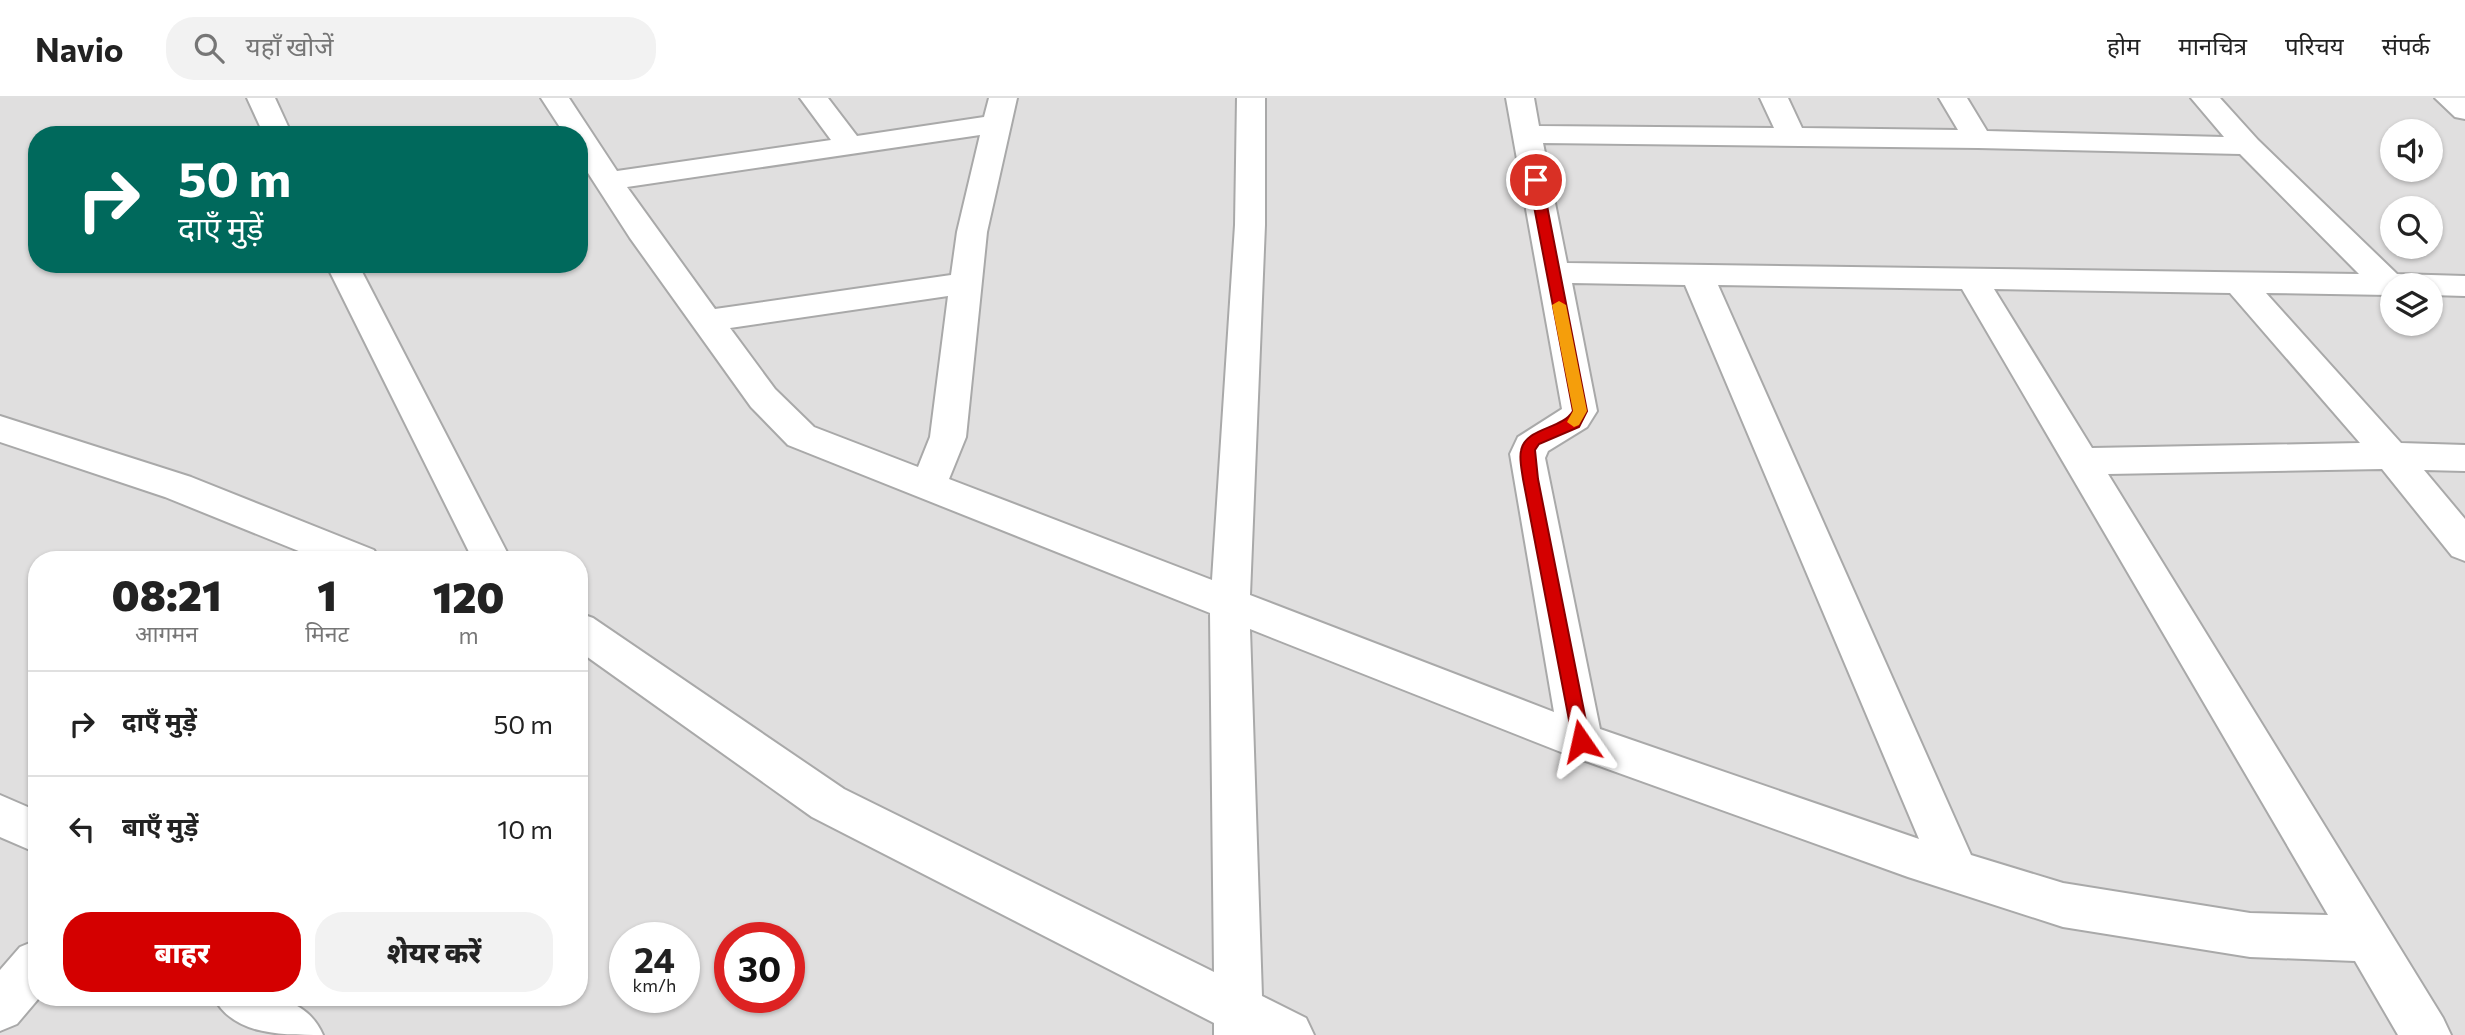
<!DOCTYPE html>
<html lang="hi">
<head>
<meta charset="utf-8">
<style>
	body { margin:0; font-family:Commissioner,"Noto Sans Devanagari",sans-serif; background:#f2f2f2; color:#222; height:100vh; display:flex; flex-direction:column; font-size:26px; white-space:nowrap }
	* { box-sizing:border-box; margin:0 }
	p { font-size:23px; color:#767676 }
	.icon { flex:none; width:38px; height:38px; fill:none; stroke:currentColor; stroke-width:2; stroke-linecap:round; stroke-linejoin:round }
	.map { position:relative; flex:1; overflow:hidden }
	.drawer { position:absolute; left:28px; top:453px; width:560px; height:455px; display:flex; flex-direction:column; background:#fff; border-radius:28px; box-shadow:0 2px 5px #0004 }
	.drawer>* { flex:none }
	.guide { position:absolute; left:28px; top:28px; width:560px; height:147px; border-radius:28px; box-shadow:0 2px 5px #0004; background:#00695c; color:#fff; overflow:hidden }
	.controls { position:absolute; left:2380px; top:21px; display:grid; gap:14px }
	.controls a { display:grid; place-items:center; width:63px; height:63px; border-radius:50%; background:#fff; box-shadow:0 2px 5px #0004; font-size:35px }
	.speed { position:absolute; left:609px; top:824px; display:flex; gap:14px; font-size:35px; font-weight:700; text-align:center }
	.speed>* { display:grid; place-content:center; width:91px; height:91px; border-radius:50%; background:#fff; box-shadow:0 2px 5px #0004; line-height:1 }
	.speed small { font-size:18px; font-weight:400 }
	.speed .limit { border:10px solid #d22; background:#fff; color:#111 }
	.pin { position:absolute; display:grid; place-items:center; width:60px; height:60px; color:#fff; margin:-30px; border:4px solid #fff; border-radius:50%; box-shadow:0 2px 7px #0007 }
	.me { position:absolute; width:77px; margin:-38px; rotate:349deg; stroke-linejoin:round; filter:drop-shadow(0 0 5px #0008) }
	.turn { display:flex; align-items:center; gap:24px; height:147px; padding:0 35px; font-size:32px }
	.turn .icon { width:91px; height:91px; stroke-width:2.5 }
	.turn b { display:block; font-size:49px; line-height:60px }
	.eta { display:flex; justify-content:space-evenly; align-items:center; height:119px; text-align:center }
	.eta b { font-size:42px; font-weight:800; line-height:49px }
	.primary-button { display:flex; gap:14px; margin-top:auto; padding:14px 35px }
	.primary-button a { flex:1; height:80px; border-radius:28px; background:#d40000; color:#fff; font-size:28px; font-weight:800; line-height:80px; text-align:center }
	.primary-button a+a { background:#f2f2f2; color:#222 }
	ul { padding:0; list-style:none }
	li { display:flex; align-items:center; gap:21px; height:105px; padding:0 35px; border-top:2px solid #e0e0e0 }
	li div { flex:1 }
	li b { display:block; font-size:26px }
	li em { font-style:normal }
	header { display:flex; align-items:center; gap:42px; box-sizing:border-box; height:98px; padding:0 35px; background:#fff; border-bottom:2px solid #e0e0e0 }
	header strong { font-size:33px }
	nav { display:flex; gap:38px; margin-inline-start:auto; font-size:24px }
	.search { width:490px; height:63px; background:#f2f2f2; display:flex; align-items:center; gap:18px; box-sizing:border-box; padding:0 24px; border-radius:28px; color:#767676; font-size:26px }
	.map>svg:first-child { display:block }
</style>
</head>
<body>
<header>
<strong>Navio</strong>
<div class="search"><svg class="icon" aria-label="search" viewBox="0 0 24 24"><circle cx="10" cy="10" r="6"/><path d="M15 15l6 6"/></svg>यहाँ खोजें</div>
<nav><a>होम</a><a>मानचित्र</a><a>परिचय</a><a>संपर्क</a></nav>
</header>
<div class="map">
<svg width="2465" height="937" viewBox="0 0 2465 937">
	<rect width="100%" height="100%" fill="#f2efe9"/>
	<path fill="#e0dfdf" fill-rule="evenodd" d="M0,0H2465V937H0ZM2392,33H2431V72H2392ZM37,37H579V166H37ZM2392,110H2431V149H2392ZM2392,187H2431V226H2392ZM37,462H579V900H37ZM625,840H684V900H625ZM730,840H789V900H730Z"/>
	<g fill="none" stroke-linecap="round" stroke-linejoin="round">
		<defs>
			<path id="minor" d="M247,0H275L292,37H264Z
				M541,0H569L617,73L831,42L800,0H828L857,38L984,19L989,0H1017L987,134L966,339L949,381L1212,482L1235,127L1237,0H1265V127L1250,497L1554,614L1510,356L1518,339L1562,311L1506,0H1534L1539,28L1774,30L1760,0H1788L1802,30L1958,32L1939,0H1967L1987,33L2224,39L2191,0H2220L2258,42L2397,176L2465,178V198L2431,197V187H2392V197H2389L2266,195L2401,345L2465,347V373L2424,372L2465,421V463L2452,458L2382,371L2108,376L2443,920L2451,937H2398L2355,863L2250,859L2063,829L1908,779L1566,656L1250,531L1262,898L1306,920L1314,937H1214V925L812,719L579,553V515L593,520L844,691L1214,874L1210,515L788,347L751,309L630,140L579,61V37H565ZM980,37L957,134L951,177L715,211L627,89ZM1543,45L1978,50L2240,56L2359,176L1567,165ZM1572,185L1685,187L1919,741L1600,631L1545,360L1548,353L1587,329L1597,313ZM1718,187L1962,191L2328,817L2250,815L2063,785L1971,757ZM1994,191L2230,195L2360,345L2092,350ZM948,198L930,339L918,369L814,329L775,291L730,230Z
				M2435,0H2465V21L2455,19Z
				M326,166H358L511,462H473Z
				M0,318L191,379L374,452L379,462H321L165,399L0,344Z
				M0,697L37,713V755L0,739Z
				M37,842L39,900L17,926L0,933V872L20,849Z
				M214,900C254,896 304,893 323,937C280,937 234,937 214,900Z"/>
		</defs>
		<use href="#minor" stroke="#a9a9a9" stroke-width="4"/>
		<use href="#minor" fill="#fff" fill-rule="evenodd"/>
	</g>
	<path fill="#d40000" stroke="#8a0000" stroke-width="2" d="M1536,79L1542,82L1587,313L1579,329L1539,346L1535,352L1538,381L1590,643L1588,648L1581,650L1575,648L1573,643L1523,381C1522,373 1519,361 1521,353C1525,329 1562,332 1573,313L1529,82Z"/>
	<path fill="#f59e0b" d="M1559,203L1566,207L1587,313L1579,327L1574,329L1567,324L1573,313L1552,207Z"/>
</svg>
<div class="controls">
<a><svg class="icon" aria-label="sound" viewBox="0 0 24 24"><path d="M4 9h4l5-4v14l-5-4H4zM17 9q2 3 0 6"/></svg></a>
<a><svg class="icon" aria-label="search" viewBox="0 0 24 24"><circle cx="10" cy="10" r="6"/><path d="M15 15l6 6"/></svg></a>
<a><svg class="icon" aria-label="layers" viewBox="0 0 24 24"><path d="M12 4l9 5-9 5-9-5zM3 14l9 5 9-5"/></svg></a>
</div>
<div class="speed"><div>24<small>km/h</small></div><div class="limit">30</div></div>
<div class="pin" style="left:1536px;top:82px;background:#d93025"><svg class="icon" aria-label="arrive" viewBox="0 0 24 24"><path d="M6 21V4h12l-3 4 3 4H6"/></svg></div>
<svg class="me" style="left:1581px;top:643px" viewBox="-20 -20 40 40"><path d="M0-17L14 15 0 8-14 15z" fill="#d40000" stroke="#fff" stroke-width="4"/></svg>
<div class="guide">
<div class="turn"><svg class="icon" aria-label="right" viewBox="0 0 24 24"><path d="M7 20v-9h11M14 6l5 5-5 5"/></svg><div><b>50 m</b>दाएँ मुड़ें</div></div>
</div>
<section class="drawer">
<div class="eta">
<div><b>08:21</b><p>आगमन</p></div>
<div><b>1</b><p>मिनट</p></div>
<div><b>120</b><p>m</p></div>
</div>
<ul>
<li><svg class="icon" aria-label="right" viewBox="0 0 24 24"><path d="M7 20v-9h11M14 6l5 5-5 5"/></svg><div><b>दाएँ मुड़ें</b></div><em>50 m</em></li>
<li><svg class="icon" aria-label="left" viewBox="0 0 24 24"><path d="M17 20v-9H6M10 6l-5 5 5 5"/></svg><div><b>बाएँ मुड़ें</b></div><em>10 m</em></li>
</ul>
<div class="primary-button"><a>बाहर</a><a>शेयर करें</a></div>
</section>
</div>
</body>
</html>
